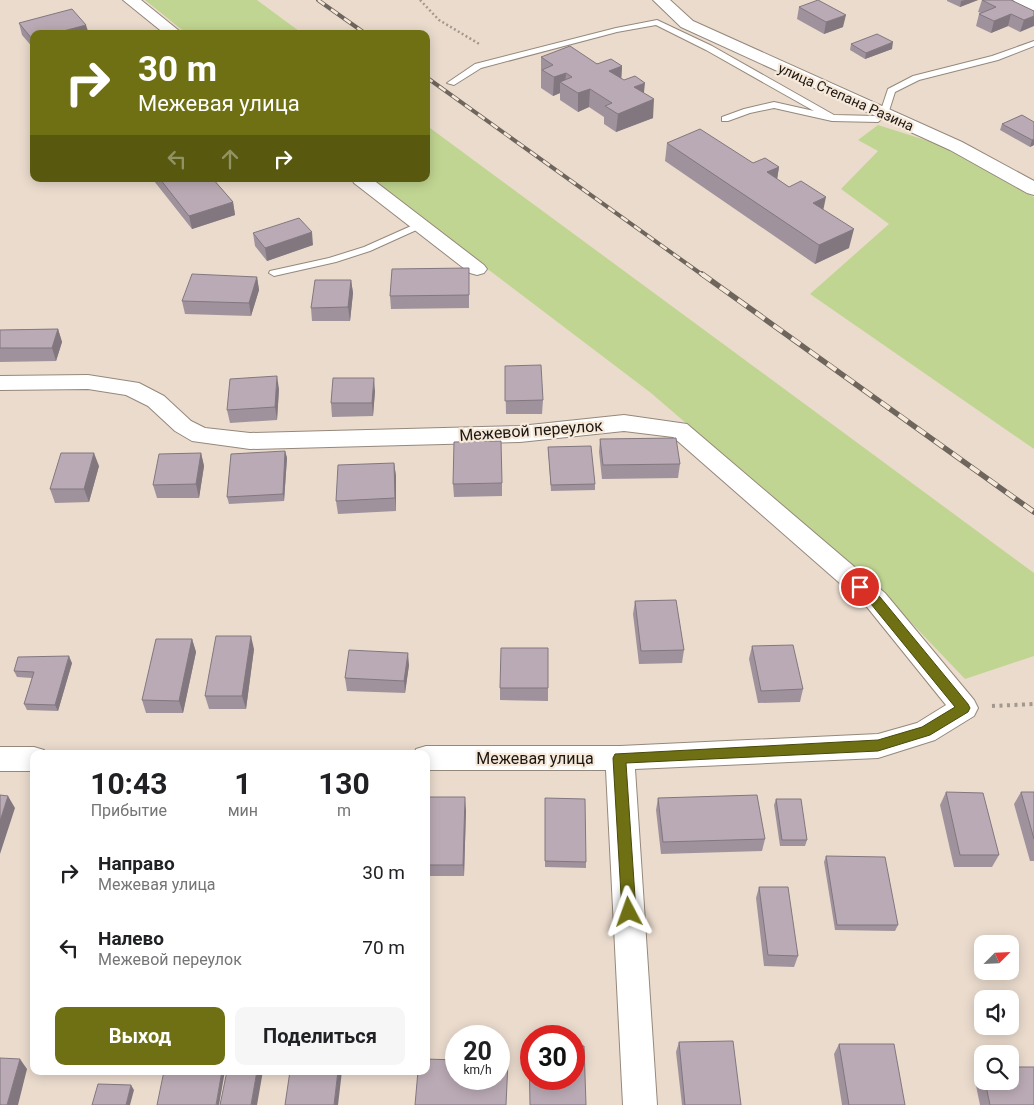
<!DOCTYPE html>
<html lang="ru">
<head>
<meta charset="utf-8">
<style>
	body { margin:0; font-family:Roboto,sans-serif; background:#f6f6f6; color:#202124; height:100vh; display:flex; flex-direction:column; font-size:19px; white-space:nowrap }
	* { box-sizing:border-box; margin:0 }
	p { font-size:16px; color:#757577 }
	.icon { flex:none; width:28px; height:28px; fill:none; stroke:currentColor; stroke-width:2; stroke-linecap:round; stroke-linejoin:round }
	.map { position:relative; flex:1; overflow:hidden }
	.drawer { position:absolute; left:30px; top:750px; width:400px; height:325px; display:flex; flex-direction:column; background:#fff; border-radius:10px; box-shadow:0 2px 12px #0003 }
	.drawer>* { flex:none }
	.hud { position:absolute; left:30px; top:30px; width:400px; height:152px; border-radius:10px; box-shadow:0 2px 12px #0003; background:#6f7013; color:#fff; overflow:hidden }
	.needle { width:32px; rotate:66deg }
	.controls { position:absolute; left:974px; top:935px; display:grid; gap:10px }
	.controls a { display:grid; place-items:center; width:45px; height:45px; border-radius:10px; background:#fff; box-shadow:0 2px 12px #0003; font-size:25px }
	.speed { position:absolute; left:445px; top:1025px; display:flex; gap:10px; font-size:25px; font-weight:700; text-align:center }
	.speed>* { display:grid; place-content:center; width:65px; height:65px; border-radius:50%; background:#fff; box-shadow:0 2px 12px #0003; line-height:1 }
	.speed small { font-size:12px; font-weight:400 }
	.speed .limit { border:8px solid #d22; background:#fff; color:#111 }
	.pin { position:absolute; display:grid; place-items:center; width:42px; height:42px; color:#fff; margin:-21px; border:2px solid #fff; border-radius:50%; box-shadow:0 1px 5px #0007 }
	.me { position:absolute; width:55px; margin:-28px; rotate:356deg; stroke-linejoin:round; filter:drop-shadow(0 0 4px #0008) }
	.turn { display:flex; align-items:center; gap:18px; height:105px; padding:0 25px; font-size:22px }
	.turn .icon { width:65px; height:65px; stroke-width:2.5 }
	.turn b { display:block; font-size:35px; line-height:42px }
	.lanes { display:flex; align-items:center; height:48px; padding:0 25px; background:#0003; justify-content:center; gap:25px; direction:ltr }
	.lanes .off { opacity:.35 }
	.eta { display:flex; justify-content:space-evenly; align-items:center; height:85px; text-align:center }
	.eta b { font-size:30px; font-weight:700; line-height:35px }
	.primary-button { display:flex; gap:10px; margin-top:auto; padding:10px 25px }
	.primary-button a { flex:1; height:58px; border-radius:10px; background:#6f7013; color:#fff; font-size:20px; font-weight:700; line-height:58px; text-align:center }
	.primary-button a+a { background:#f6f6f6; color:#202124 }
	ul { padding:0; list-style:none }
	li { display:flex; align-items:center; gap:15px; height:75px; padding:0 25px }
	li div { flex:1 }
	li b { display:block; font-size:19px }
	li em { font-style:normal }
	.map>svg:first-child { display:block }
</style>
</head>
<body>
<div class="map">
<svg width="1034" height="1105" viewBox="0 0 1034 1105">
	<rect width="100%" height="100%" fill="#eadbcd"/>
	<path fill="#c1d592" d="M145,0H257L303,34H187Z
		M426,125L1034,573V656L965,679L882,592L651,393L369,179H426Z
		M878,125L941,145L1034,197V449L810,294L889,224L841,189L878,151L858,140Z"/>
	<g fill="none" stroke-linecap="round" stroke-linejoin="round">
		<defs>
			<path id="lane" d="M657,20L712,46L834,115L876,116L880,113L888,89L913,76L992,56L1034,41V46L998,60L919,80L895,92L888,114L878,122L832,121L774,108L750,113L728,121H722V117L744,109L774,102L814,111L706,50L656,25L617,32L481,68L454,85L447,83L475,64L616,28Z
				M420,222L423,223V227L370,251L336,262L274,276L269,273L270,271L329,258L364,247Z"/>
			<path id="street" d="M123,0H141L183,34H165Z
				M653,0H670L693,21L962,142L1034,181V195L1027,193L950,150L681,27Z
				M1013,0H1034V11L1016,3Z
				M352,179H372L484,265L487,269L484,273L477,275L470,273L354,183Z
				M88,375L139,383L164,396L191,421L205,428L250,433L520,426L624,415L687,424L885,593L974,700L978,708L974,716L935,740L878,758L635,769L657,1105H623L606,770H426V754H414L416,749L426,746H620L878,734L917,723L946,705L867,607L673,437L624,431L520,442L250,449L192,441L175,431L148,406L126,395L88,389L0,390V376Z
				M0,747H34L44,750L46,754H34V771H0Z"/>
		</defs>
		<use href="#lane" stroke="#95887b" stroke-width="2"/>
		<use href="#street" stroke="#95887b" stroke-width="2"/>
		<path stroke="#a3988d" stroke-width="2.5" stroke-dasharray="2 2.5" stroke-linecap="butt" d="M420,0L439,20L481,45"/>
		<path stroke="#a3988d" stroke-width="4" stroke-dasharray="3 4.5" stroke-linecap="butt" d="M992,706L1034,704"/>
		<use href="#lane" fill="#fff" fill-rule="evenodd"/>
		<use href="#street" fill="#fff" fill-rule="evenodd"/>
		<defs>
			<path id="rail-far1" d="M318,0L366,34
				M426,77L704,276"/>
			<path id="rail" d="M702,274L1034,512"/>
		</defs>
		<use href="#rail-far1" stroke="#6e655d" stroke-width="4"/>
		<use href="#rail" stroke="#6e655d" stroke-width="5.5"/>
		<use href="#rail-far1" stroke="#f7e9da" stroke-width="2.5" stroke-dasharray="8" stroke-linecap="butt"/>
		<use href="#rail" stroke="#f7e9da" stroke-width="4" stroke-dasharray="11" stroke-linecap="butt"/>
	</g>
	<path fill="#a0929c" d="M947,0H978L960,7L947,1Z
		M982,0L1034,11L1020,32L1008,26L991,33L976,26L979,14L981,13L978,12Z
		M799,7L843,27L824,34L797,19Z
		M19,23L34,34V49L22,35Z
		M851,44L892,49L865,59L850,50Z
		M541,57L622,66L621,79L644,93L653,118L616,132L604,124V117L589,107L578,112L560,100V93L553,96L541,88Z
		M1022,115L1034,145L1030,147L1000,130L1002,124Z
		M667,143L753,163L779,167L777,179L823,209L849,248L815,264L665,161Z
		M154,179H213L233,202L235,215L192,229L154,181Z
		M253,233L313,245L267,261L255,246Z
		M469,268V308L391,309L390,296Z
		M257,277L259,290L251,316L185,314L182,301Z
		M351,280L353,293L350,321H312L311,308Z
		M58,329L62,342L56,361L0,362V330Z
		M505,366L543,400L542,414H506Z
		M279,389L277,420L230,423L227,410Z
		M375,391L373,416L332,417L331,403Z
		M600,439L680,464L678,478L602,479L599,452Z
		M548,447L595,484V490L551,491Z
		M285,451L287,458L284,501L229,504L227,497Z
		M201,453L204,466L199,498H157L153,485Z
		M394,463L396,476V511L338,514L336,501Z
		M99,466L89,502L55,503L50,489Z
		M502,483V496L454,497L453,484Z
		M635,601L684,650L682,663L639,664L633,614Z
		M192,639L196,652L183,713H146L142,700Z
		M752,646L803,689L800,702L758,703L749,659Z
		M254,649L246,709H209L205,696Z
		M72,663L58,711L27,710L24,704L32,678L17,677L14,671Z
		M409,665L405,693L347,691L345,678Z
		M500,688H548V701L500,700Z
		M946,792L999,855L992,867H954L940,805Z
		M1021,792H1034V861H1030L1014,804Z
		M426,797L466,810L464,876H426Z
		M545,798L586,862V868L545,867Z
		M658,798L765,839L762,851L661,854L656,810Z
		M776,799L807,840L805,846H780L774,805Z
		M826,856L898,925L895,931L835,930L824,862Z
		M759,887L798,956L794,967L764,966L756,898Z
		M679,1042L741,1105H682L676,1052Z
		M839,1044L905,1105H842L834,1054Z
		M981,1066H982V1081H1010L1034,1105H980L974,1076Z"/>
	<path fill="#82777f" d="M965,0H978L960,7L961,1Z
		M1011,14L1008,26L991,33L994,21Z
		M846,15L843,27L824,34L826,22Z
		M1034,16V26L1020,32L1024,20Z
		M86,25L89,34H52Z
		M893,42L892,49L865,59L866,53Z
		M622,66L621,84L609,71Z
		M566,73L565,85L560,82V93L553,96L554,77Z
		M645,83L643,101L634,87Z
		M590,89L589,107L578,112V93Z
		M654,99L653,118L616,132L618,114Z
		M1034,139V145L1030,147L1032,140Z
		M779,167L776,186L767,172Z
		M826,197L822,216L813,203Z
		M233,202L235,215L192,229L189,216Z
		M854,229L849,248L815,264L819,245Z
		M312,232L313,245L267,261L265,248Z
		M257,277L259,290L251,316L249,303Z
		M351,280L353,293L350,321L348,307Z
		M58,329L62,342L56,361L52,348Z
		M277,376L279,389L277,420L275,407Z
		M374,378L375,391L373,416L372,403Z
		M285,451L287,458L284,501L283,494Z
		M94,453L99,466L89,502L84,489Z
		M201,453L204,466L199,498L196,484Z
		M394,463L396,476V511L395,498Z
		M251,636L254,649L246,709L242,696Z
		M192,639L196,652L183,713L179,701Z
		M408,653L409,665L405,693L404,681Z
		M69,656L72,663L58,711L55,705Z
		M8,796L15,808L0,854V821Z
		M465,797L466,810L464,876L463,865Z
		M20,1059L27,1069L18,1105H7Z
		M222,1071H225L219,1105H216Z
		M257,1071H263L257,1105H251Z
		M338,1071H342L338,1105H334Z
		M131,1085L134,1090L130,1105H126Z"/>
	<path fill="#baaab5" stroke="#82777f" d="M818,0L846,15L826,22L799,7Z
		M982,0H1011L1034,11V16L1024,20L1011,14L994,21L979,14L996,7Z
		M72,9L86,25L52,34H34V39H32L19,23Z
		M877,34L893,42L866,53L851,44Z
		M570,46L597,64L611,59L622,66L609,71L624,80L635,76L645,83L634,87L654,99L618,114L605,106L612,103L590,89L578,93L560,82L572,77L566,73L554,77L542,70L553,65L541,57Z
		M1022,115L1034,122V139L1032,140L1002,124Z
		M700,129L753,163L765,158L779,167L767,172L789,187L801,181L826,197L813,203L854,229L819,245L667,143Z
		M160,179H213L233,202L189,216Z
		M299,218L312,232L265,248L253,233Z
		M469,268V295L390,296L392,269Z
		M192,274L257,277L249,303L182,301Z
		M315,280H351L348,307L311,308Z
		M58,329L52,348H0V330Z
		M541,365L543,400L505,401V366Z
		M277,376L275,407L227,410L230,379Z
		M333,378H374L372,403H331Z
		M676,438L680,464L603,465L600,439Z
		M501,441L502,483L453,484L454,442Z
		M591,446L595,484L551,485L548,447Z
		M285,451L283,494L227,497L231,454Z
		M61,453H94L84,489H50Z
		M201,453L196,484L153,485L159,454Z
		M394,463L395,498L336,501L338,465Z
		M676,600L684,650L641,651L635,601Z
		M216,636H251L242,696H205Z
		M156,639H192L179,701L142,700Z
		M793,645L803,689L761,691L752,646Z
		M501,648H548V688H500Z
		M349,650L408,653L404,681L345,678Z
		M69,656L55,705L24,704L34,672L14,671L18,657Z
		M946,792L983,793L999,855H960Z
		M1021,792H1034V839Z
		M0,795L8,796L0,821Z
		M757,795L765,839L663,842L658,798Z
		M426,797H465L463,865H426Z
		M545,798L585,799L586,862L545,861Z
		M776,799H801L807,840H782Z
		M826,856L885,857L898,925H837Z
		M759,887H788L798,956L768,955Z
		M733,1041L741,1105H685L679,1042Z
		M839,1044H894L905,1105H849Z
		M529,1046H531V1079H574V1046H584L586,1105H530Z
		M0,1058L20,1059L7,1105H0Z
		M426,1059L456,1060V1079H499V1061H508L506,1105H415L418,1071H426Z
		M1010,1067H1034V1105H990L985,1081H1010Z
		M164,1071H222L216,1105H157Z
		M227,1071H257L251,1105H220Z
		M290,1071H338L334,1105H285Z
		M98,1084L131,1085L126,1105H92Z"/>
	<path fill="#6f7013" stroke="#48490c" d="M860,583L880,597L968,704L970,708L968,712L930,735L878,751L626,763L636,912L634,917L629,919L624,917L622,912L613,758L615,754L878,740L922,727L955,707L871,604L855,587Z"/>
	<g text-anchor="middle" stroke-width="4.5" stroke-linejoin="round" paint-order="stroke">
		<g font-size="14" fill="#1c1712" stroke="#f7e9da">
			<text transform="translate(846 97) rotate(24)" y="5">улица Степана Разина</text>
		</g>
		<g font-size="16" fill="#1c1712" stroke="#f7e9da">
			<text transform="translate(531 430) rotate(-4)" y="6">Межевой переулок</text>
			<text x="535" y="764">Межевая улица</text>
		</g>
	</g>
</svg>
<div class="controls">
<a><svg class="needle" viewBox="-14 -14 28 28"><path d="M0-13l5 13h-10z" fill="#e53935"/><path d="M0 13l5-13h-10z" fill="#757577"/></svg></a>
<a><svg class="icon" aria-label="sound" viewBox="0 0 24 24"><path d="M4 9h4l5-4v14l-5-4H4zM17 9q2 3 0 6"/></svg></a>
<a><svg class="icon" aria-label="search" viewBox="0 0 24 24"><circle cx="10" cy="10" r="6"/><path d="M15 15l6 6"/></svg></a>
</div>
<div class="speed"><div>20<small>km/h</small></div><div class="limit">30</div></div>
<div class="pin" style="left:860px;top:587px;background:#d93025"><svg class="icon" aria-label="arrive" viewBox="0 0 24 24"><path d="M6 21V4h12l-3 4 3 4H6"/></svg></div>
<svg class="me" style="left:629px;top:912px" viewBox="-20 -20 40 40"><path d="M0-17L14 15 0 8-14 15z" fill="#6f7013" stroke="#fff" stroke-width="4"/></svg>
<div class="hud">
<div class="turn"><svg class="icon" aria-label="right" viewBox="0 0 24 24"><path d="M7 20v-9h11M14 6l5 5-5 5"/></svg><div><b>30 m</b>Межевая улица</div></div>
<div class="lanes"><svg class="icon off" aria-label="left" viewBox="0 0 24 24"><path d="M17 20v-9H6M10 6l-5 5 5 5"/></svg><svg class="icon off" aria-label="ahead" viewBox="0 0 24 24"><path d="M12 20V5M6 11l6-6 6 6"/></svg><svg class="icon" aria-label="right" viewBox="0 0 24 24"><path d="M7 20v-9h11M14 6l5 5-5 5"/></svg></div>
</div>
<section class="drawer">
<div class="eta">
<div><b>10:43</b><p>Прибытие</p></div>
<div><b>1</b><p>мин</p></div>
<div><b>130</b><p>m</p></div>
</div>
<ul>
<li><svg class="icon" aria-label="right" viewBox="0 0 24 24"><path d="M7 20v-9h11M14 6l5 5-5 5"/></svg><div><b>Направо</b><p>Межевая улица</p></div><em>30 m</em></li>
<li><svg class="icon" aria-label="left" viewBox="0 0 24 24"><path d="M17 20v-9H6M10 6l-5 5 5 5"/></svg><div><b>Налево</b><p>Межевой переулок</p></div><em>70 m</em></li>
</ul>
<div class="primary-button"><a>Выход</a><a>Поделиться</a></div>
</section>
</div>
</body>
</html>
